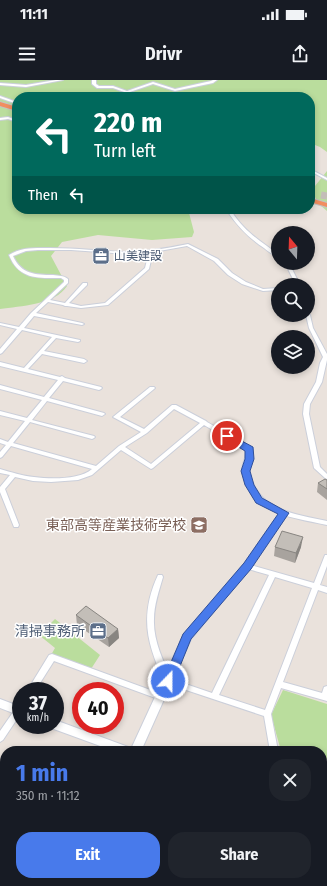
<!DOCTYPE html>
<html lang="en">
<head>
<meta charset="utf-8">
<style>
	body { margin:0; font-family:"Fira Sans Condensed","Noto Sans JP",sans-serif; background:#20242c; color:#f1f3f6; height:100vh; display:flex; flex-direction:column; font-size:15px; white-space:nowrap }
	* { box-sizing:border-box; margin:0 }
	p { font-size:13px; color:#9ea1a6 }
	.icon { flex:none; width:22px; height:22px; fill:none; stroke:currentColor; stroke-width:2; stroke-linecap:round; stroke-linejoin:round }
	.map { position:relative; flex:1; overflow:hidden }
	.details { position:absolute; left:0px; top:666px; width:327px; height:140px; display:flex; flex-direction:column; background:#171b24; border-radius:16px 16px 0 0; box-shadow:0 2px 6px #0003 }
	.details>* { flex:none }
	.hud { position:absolute; left:12px; top:12px; width:303px; height:122px; border-radius:16px; box-shadow:0 2px 6px #0003; background:#00695c; color:#fff; overflow:hidden }
	.needle { width:26px; rotate:341deg }
	.controls { position:absolute; left:271px; top:146px; display:grid; gap:8px }
	.controls a { display:grid; place-items:center; width:44px; height:44px; border-radius:50%; background:#171b24; box-shadow:0 2px 6px #0003; font-size:20px }
	.speed { position:absolute; left:12px; top:602px; display:flex; gap:8px; font-size:20px; font-weight:700; text-align:center }
	.speed>* { display:grid; place-content:center; width:52px; height:52px; border-radius:50%; background:#171b24; box-shadow:0 2px 6px #0003; line-height:1 }
	.speed small { font-size:10px; font-weight:400 }
	.speed .limit { border:6px solid #d22; background:#fff; color:#111 }
	.pin { position:absolute; display:grid; place-items:center; width:34px; height:34px; color:#fff; margin:-17px; border:2px solid #fff; border-radius:50%; box-shadow:0 1px 4px #0007 }
	.me { position:absolute; width:44px; margin:-22px; rotate:22deg; stroke-linejoin:round; filter:drop-shadow(0 0 3px #0008) }
	.turn { display:flex; align-items:center; gap:14px; height:84px; padding:0 16px; font-size:18px }
	.turn .icon { width:52px; height:52px; stroke-width:2.5 }
	.turn b { display:block; font-size:28px; line-height:34px }
	.then { display:flex; align-items:center; height:38px; padding:0 16px; background:#0003; gap:8px; font-size:15px }
	.round { display:grid; place-items:center; flex:none; width:42px; height:42px; border-radius:16px; background:#20242c }
	.head { display:flex; align-items:center; justify-content:space-between; height:68px; padding:0 16px }
	h1 { font-size:24px; font-weight:700; line-height:30px; color:#487aeb }
	.action { display:flex; gap:8px; margin-top:auto; padding:8px 16px }
	.action a { flex:1; height:46px; border-radius:16px; background:#487aeb; color:#fff; font-size:16px; font-weight:700; line-height:46px; text-align:center }
	.action a+a { background:#20242c; color:#f1f3f6 }
	.status { display:flex; justify-content:space-between; align-items:center; height:28px; padding:0 20px; background:#171b24; direction:ltr }
	.status svg { height:11px; fill:currentColor }
	header { display:flex; justify-content:space-between; align-items:center; height:52px; padding:0 16px; background:#171b24; font-size:18px; font-weight:700 }
	.map>svg:first-child { display:block }
</style>
</head>
<body>
<div class="status"><b>11:11</b><svg viewBox="0 0 49 12"><path d="M0 12V9h3v3zM5 12V6h3v6zM10 12V3h3v9zM15 12V0h3v12zM26 1h20v11H26zM47 4h2v5h-2z"/></svg></div>
<header><svg class="icon" aria-label="menu" viewBox="0 0 24 24"><path d="M4 6h16M4 12h16M4 18h16"/></svg>Drivr<svg class="icon" aria-label="share" viewBox="0 0 24 24"><path d="M12 15V3M7 8l5-5 5 5M5 13v7h14v-7"/></svg></header>
<div class="map">
<svg width="327" height="806" viewBox="0 0 327 806">
	<rect width="100%" height="100%" fill="#eae2dc"/>
	<path fill="#badd9d" d="M0,0H327V72L320,67L310,63V17H17V129H188L194,152L192,157L152,160L98,155L62,162L51,176L67,206C55,225 20,226 0,229Z
		M327,91V131L320,125L313,114L315,106Z
		M55,539L100,575L91,589L51,575L55,568L39,555Z
		M283,610L327,624V679L322,678V671H281L271,635Z"/>
	<g fill="none" stroke-linecap="round" stroke-linejoin="round">
		<path stroke="#c3bdb8" stroke-width="7" stroke-dasharray="7 3.5" stroke-linecap="butt" d="M321,115L327,116"/>
		<defs>
			<path id="minor" d="M56,0H63L26,7L0,5V3L26,5Z
				M92,0H96V4L99,6H113L127,11L153,2L175,9L211,1L213,0H217L213,3L175,11L153,4L127,13L113,8H97L92,4Z
				M0,16L17,22V24L0,18Z
				M8,37L17,40V42L8,39L0,40V38Z
				M310,89L327,98V100L310,91Z
				M230,129H234L232,132C244,151 260,161 278,174V177C273,175 269,172 264,168C249,158 238,147 228,132Z
				M188,164L218,179L232,193L246,202L263,209L278,208V210L263,211L242,204L228,195L214,181L187,166L148,173L151,180L149,189L108,225L81,228L67,226H65L63,225L48,222L36,233L82,243L84,244L82,245L34,236L24,248L80,260V261L78,262L56,258L44,271L84,279L87,281L84,283L42,274L28,289L60,297L62,296L65,298L101,307L102,308L101,309L99,310L63,301L49,318L104,333L105,334L102,336L47,321L32,340L94,356L95,357L94,358L92,359L30,342L13,363L96,386L119,366L141,352L113,337L150,307H154L155,308L154,309L120,337L144,349L172,325H176L204,340L206,341L207,342L252,368C254,376 247,383 248,392C249,396 251,400 253,403C265,432 300,435 327,441V445C296,438 260,436 246,402C245,399 242,395 242,391C242,384 246,377 247,370L204,345L153,388L151,389L121,370L92,395L78,400L51,402L33,401L15,397L5,409L19,445L18,447H14L0,412V407L10,395L0,393V389C11,392 22,396 34,397C50,399 80,400 92,389L11,366L2,377L0,378V372L6,365L0,363V359L8,362L25,341L0,335V331L27,338L42,320L0,309V305L44,317L58,300L0,286V282L24,288L52,257L22,250L2,273L0,274V269L17,249L0,245V243L19,247L31,233L64,202V200L61,198C38,198 19,200 9,175C21,167 36,168 50,168C76,168 102,171 127,172C148,172 168,168 188,164ZM38,170H71L128,174H144L147,180L145,188L105,223L81,226L69,223L87,205V203H83L65,223L50,220L68,203V199C63,195 59,196 53,195C35,195 21,194 13,176L26,171ZM174,329L200,343L151,384L125,367L147,353Z
				M285,183H289L300,205H296Z
				M308,234L310,235L313,248L327,274V280L322,302L310,324L309,334L320,387L327,394V399L325,398L314,388L303,334L304,324L316,302L320,283L323,277L309,248L306,235H308Z
				M325,475H327V486L320,505L327,507V513L318,510L283,602L322,613L324,607L327,606V621L281,608L271,634L278,671H270L264,636L165,603C147,565 139,536 158,495H162L163,497C159,511 154,525 154,539C153,560 163,580 171,599L212,613L269,495L245,488L244,486L245,484H247L314,503ZM275,497L312,508L265,630L219,615Z
				M52,574L164,615L165,617L164,619L161,620L54,581L35,611H27L49,575Z
				M21,624V633L3,660L0,662V651L18,625Z"/>
			<path id="tertiary" d="M284,430L288,433L250,488L191,559L141,671H114L51,648L50,645H55V640L131,668V669L184,554L244,484L281,431Z
				M0,619L21,627V636L0,628Z
				M322,683H327V693H322Z
				M61,801H74L72,806H59Z"/>
			<path id="motorway" d="M0,22L17,27V31L0,26Z
				M310,118L327,123V127L310,122Z"/>
		</defs>
		<use href="#minor" stroke="#cbcfda" stroke-width="2"/>
		<use href="#tertiary" stroke="#cbcfda" stroke-width="2"/>
		<use href="#motorway" stroke="#c3c3c3" stroke-width="2"/>
		<use href="#minor" fill="#fff" fill-rule="evenodd"/>
		<use href="#tertiary" fill="#fff" fill-rule="evenodd"/>
		<use href="#motorway" fill="#f18e60" fill-rule="evenodd"/>
	</g>
	<path fill="#a8a39e" d="M106,168V174L104,180L95,179L94,173Z
		M327,400V420L317,412L318,403Z
		M275,467H301L295,483L274,476Z
		M76,535L118,549L119,558L109,567L77,545Z"/>
	<path fill="#888581" d="M106,168V174L104,180V174Z
		M303,457L301,467L295,483L296,473Z
		M118,549L119,558L109,567L108,558Z"/>
	<path fill="#c3beb8" stroke="#888581" d="M97,168H106L104,174L94,173Z
		M325,399L327,400V409L318,403Z
		M282,451L303,457L296,473L275,467Z
		M86,526L118,549L108,558L76,535Z"/>
	<path fill="#487aeb" stroke="#2f4f99" d="M227,353L253,367L254,379L250,391L254,405L262,418L289,433L251,489L191,559L174,601L173,605L168,606L164,605L163,601L183,554L244,483L278,434L256,423L245,405L241,391L245,379V371L224,358V354Z"/>
	<defs>
		<symbol id="office-square" viewBox="-11 -11 22 22"><rect x="-9" y="-9" width="18" height="18" rx="4" fill="#5c6f8a" stroke="#fff"/><path d="M-6-3h4V-5.5h4V-3h4V5H-6ZM-1-4.5V-3h2v-1.5ZM-6 0V1H6V0Z" fill="#fff"/></symbol>
		<symbol id="university-square" viewBox="-11 -11 22 22"><rect x="-9" y="-9" width="18" height="18" rx="4" fill="#8d6e63" stroke="#fff"/><path d="M0-5L7-2L0 1L-7-2ZM-4 1L0 2.5L4 1V4Q0 6-4 4Z" fill="#fff"/></symbol>
	</defs>
	<g fill-rule="evenodd">
		<use href="#office-square" x="91" y="166" width="20" height="20"/>
		<use href="#university-square" x="189" y="435" width="20" height="20"/>
		<use href="#office-square" x="88" y="541" width="20" height="20"/>
	</g>
	<g text-anchor="middle" stroke-width="3" stroke-linejoin="round" paint-order="stroke">
		<g font-size="12" fill="#4e5e75" stroke="#fff" text-anchor="start">
			<text x="114" y="180">山美建設</text>
		</g>
		<g font-size="14" fill="#785e54" stroke="#fff" text-anchor="end">
			<text x="186" y="450">東部高等産業技術学校</text>
		</g>
		<g font-size="14" fill="#4e5e75" stroke="#fff" text-anchor="end">
			<text x="85" y="556">清掃事務所</text>
		</g>
	</g>
</svg>
<div class="controls">
<a><svg class="needle" viewBox="-14 -14 28 28"><path d="M0-13l5 13h-10z" fill="#e53935"/><path d="M0 13l5-13h-10z" fill="#9ea1a6"/></svg></a>
<a><svg class="icon" aria-label="search" viewBox="0 0 24 24"><circle cx="10" cy="10" r="6"/><path d="M15 15l6 6"/></svg></a>
<a><svg class="icon" aria-label="layers" viewBox="0 0 24 24"><path d="M12 4l9 5-9 5-9-5zM3 14l9 5 9-5"/></svg></a>
</div>
<div class="speed"><div>37<small>km/h</small></div><div class="limit">40</div></div>
<div class="pin" style="left:227px;top:356px;background:#d93025"><svg class="icon" aria-label="arrive" viewBox="0 0 24 24"><path d="M6 21V4h12l-3 4 3 4H6"/></svg></div>
<svg class="me" style="left:168px;top:601px" viewBox="-20 -20 40 40"><circle r="17" fill="#487aeb" stroke="#fff" stroke-width="3"/><path d="M0-11L8 9 0 5-8 9z" fill="#fff"/></svg>
<div class="hud">
<div class="turn"><svg class="icon" aria-label="left" viewBox="0 0 24 24"><path d="M17 20v-9H6M10 6l-5 5 5 5"/></svg><div><b>220 m</b>Turn left</div></div>
<div class="then">Then<svg class="icon" aria-label="left" viewBox="0 0 24 24"><path d="M17 20v-9H6M10 6l-5 5 5 5"/></svg></div>
</div>
<section class="details">
<div class="head"><div><h1>1 min</h1><p>350 m · 11:12</p></div><a class="round"><svg class="icon" aria-label="close" viewBox="0 0 24 24"><path d="M6 6l12 12M18 6L6 18"/></svg></a></div>
<div class="action"><a>Exit</a><a>Share</a></div>
</section>
</div>
</body>
</html>
